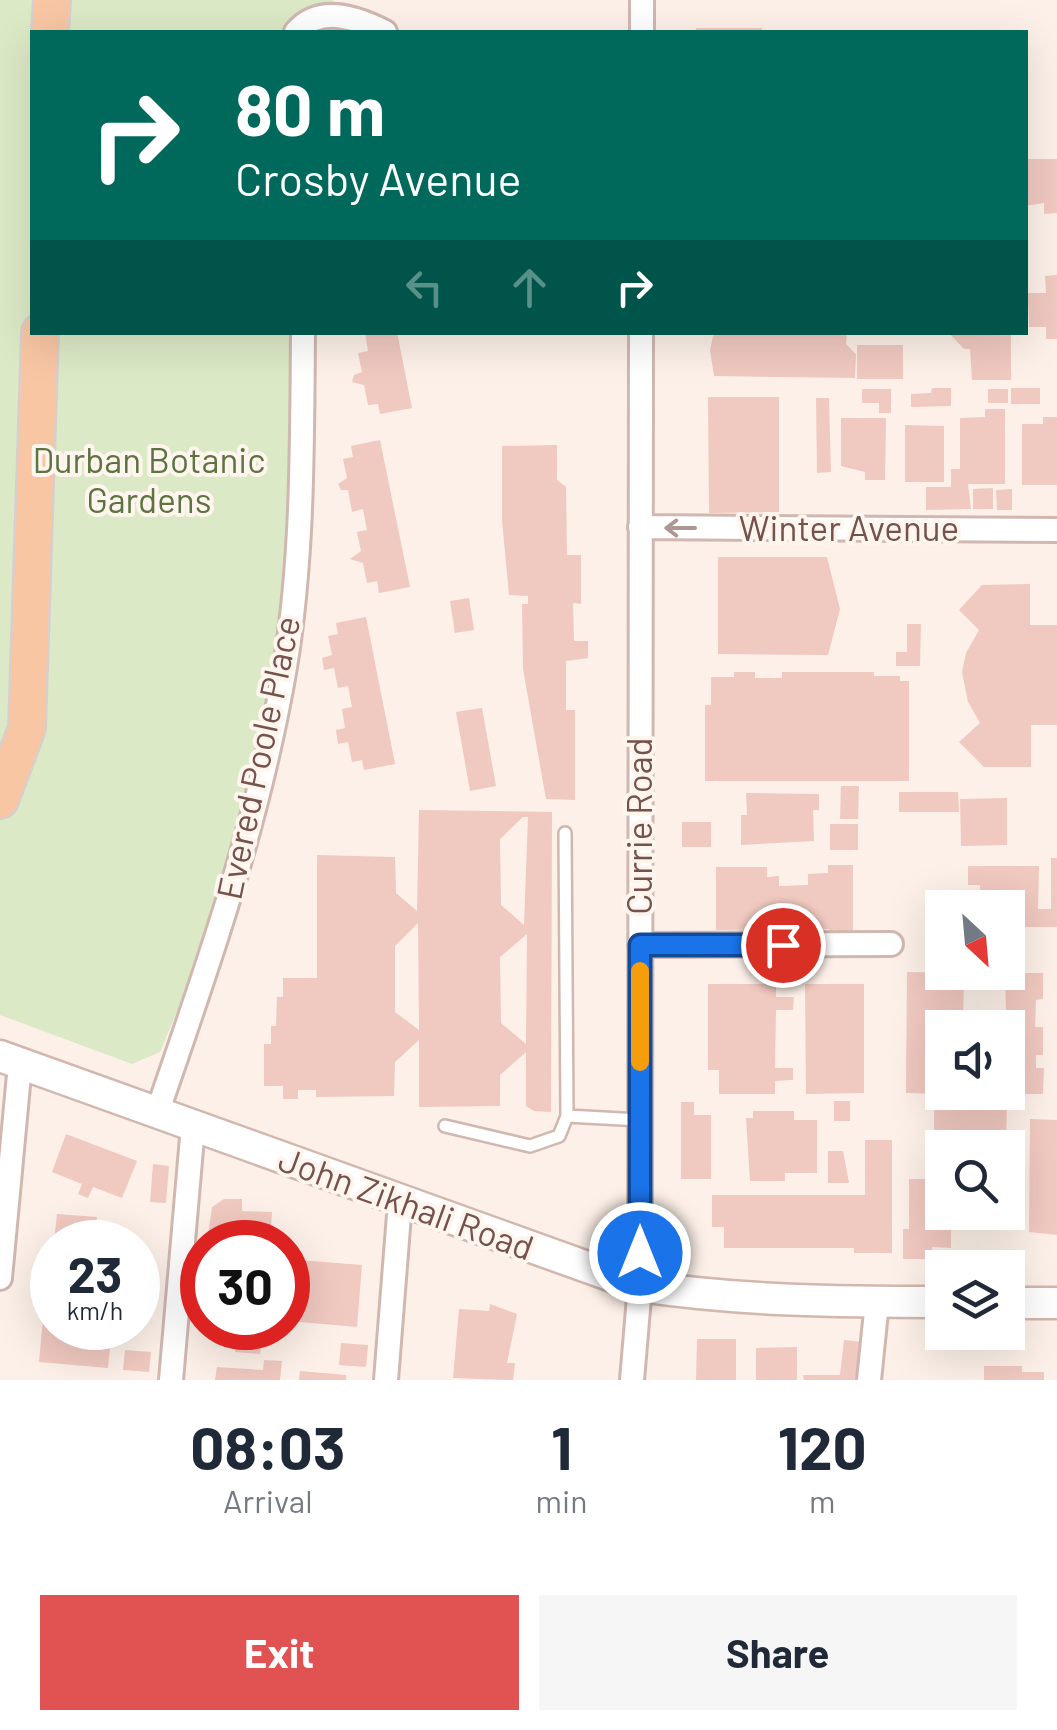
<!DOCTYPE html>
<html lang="en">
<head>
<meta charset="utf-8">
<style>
	body { margin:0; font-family:Barlow,sans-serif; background:#f6f6f7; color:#1f2937; height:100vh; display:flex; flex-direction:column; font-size:38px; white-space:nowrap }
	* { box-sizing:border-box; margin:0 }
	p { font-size:32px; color:#747a83 }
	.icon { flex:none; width:55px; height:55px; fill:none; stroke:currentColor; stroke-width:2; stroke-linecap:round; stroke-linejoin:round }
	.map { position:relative; height:1380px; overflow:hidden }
	.sheet { display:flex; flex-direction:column; background:#fff; flex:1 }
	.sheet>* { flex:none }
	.hud { position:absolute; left:30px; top:30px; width:998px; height:305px; border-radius:0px; box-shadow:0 10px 40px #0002; background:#00695c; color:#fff; overflow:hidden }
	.needle { width:65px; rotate:154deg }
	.tools { position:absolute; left:925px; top:890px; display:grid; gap:20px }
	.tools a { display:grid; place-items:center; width:100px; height:100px; border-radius:0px; background:#fff; box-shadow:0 10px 40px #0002; font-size:50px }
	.speed { position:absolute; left:30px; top:1220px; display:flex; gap:20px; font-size:50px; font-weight:700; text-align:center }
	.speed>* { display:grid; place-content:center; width:130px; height:130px; border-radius:50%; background:#fff; box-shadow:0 10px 40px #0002; line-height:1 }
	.speed small { font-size:25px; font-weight:400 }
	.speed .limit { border:15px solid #d22; background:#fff; color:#111 }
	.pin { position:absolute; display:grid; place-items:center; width:85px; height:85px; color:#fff; margin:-42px; border:5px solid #fff; border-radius:50%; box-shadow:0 2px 10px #0007 }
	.me { position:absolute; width:110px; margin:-55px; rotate:0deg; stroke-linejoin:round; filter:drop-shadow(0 0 8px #0008) }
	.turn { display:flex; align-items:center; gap:35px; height:210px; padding:0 40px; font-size:45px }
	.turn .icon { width:130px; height:130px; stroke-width:2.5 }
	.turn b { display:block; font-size:70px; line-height:85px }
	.lanes { display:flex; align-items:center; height:95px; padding:0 40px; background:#0003; justify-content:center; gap:50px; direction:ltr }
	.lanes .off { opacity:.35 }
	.eta { display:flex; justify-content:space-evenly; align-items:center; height:170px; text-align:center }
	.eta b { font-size:60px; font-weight:700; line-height:70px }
	.cta { display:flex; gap:20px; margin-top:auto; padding:20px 40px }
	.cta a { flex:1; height:115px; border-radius:0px; background:#e15352; color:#fff; font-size:40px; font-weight:700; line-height:115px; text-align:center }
	.cta a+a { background:#f6f6f7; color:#1f2937 }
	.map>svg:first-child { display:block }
</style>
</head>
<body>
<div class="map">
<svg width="1057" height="1380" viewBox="0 0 1057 1380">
	<rect width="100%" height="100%" fill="#fcf0e8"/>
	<path fill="#dce9c6" d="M0,0H333L332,10L289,32H32V332L299,333C298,509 288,691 237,861C218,926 186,989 160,1052L132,1064L0,1015Z"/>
	<path fill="#f0c9c0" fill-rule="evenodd" d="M696,28H762V32H696Z
		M1028,159H1057V213L1044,214V203L1025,206Z
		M1057,275V339H1046V327H1029L1028,293H1046L1045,276Z
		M365,332H397L412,408L380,414L378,404L368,405L364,385L352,382L354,375L362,372L358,353L368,351Z
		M714,332H847L846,344L856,354L855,378L714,376L710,350Z
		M948,332H1011V380H972L970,349H964Z
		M857,345H903V379H857Z
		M932,388H951V406L911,407V394L931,393Z
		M1011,388H1040V404H1011Z
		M862,389H891V413H879V403H862Z
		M988,389H1008V403H988Z
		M708,397H779V512L709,513Z
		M816,398H829L831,472L817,473Z
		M985,409H1005V484H968L971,509L926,510V487H951V469H960V418L985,417Z
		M1043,417H1057V485H1022V424H1043Z
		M841,418H886L885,480H865V472L841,466Z
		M905,425L944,426V482H905Z
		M380,440L410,587L379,593L377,581L367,583L363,563L350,559L361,551L357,532L367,530L363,509L352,512L348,490H341L338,484L347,478L343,459L353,457L351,446Z
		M557,445V480L566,487L567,555H581V604L573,603L574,641H588V658L566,661V710H575V800L546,799L523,669L522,604H528V596L509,595L502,520V446Z
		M993,488V509H973V489Z
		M1012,489V510H997L996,490Z
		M718,557H827L840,609L828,655L718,654Z
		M1030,584V625H1057V725H1031V767H984L959,742L980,723L968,702L962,672L966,653L979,630L959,610L982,585Z
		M469,598L474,630L455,633L450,601Z
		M366,617L395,764L364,770L362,760L352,762L348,742L338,744L336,730L345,728L342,709L352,707L348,686L338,688L334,668L324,670L322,658L332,655L328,636L338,634L336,623Z
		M907,624H921L920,666H896V652H907Z
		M734,672H755V678H782V672H874V676H900V681H909V781H705V705H711V677H734Z
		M482,708L496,786L470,791L456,712Z
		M841,786H859L858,819H840Z
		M899,792H958L959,812H899Z
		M746,793L819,794V810H813L814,841L741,845V815H747Z
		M1007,798V845L961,846L960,799Z
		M419,810L552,812L551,1112L534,1111L526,1106V1052L500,1075V1106L419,1107V1040L395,1062L394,1096L316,1097V1090H298V1099H283V1086H264V1044H271V1026H276L277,997H283V978H317V855L395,857L396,893L417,911ZM523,817H528L524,925L501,905L500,839ZM418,923L419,1030L395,1012V946ZM527,934L526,1044L501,1023L500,957Z
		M682,822H711V847H682Z
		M830,824H858V850H830Z
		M1051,858H1057V927H1008V908H980V885H968V866H1039L1038,909H1051Z
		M828,865H853V933H829V929L716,930V867H767V877L779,876V886L808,885V874L828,873Z
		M907,972L964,973L963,1028H942V1094L906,1093Z
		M1005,973H1043V999L1036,1000L1035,1027H1043V1055H1036V1068H1044L1043,1094H1008Z
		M708,984H776V997H794L793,1010H776L775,1068H793V1080L775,1081V1094H719V1070H708Z
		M805,984H864V1093L806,1094Z
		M834,1101H850V1121H834Z
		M934,1101L955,1102V1110L1007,1105L1006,1142L1002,1148H956L955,1135H934Z
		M681,1102H694V1115H711V1179H681Z
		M753,1111H794V1120H817V1173H785V1181H750L746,1118H753Z
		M1030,1119L1057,1120V1235L1029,1232Z
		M66,1134L137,1161L122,1198L93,1187L88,1198L78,1194L82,1184L52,1172Z
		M865,1140H892V1253H854V1248H724V1227H712V1195H865Z
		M828,1151H843L849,1183H828Z
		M153,1164L169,1166L166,1203L150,1202Z
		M909,1179H942V1212H951V1248L932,1247V1259H903V1229H909Z
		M224,1199H242V1211L272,1212L270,1242H207L212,1207Z
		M57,1214L97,1217L94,1242H54Z
		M299,1260L362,1265L357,1327L288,1321V1273L298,1274Z
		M490,1304L517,1314L507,1363H515L513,1380L453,1378L459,1309L489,1311Z
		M43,1319L52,1320V1328H112L108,1368L39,1362Z
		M216,1328H266L265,1346L261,1345L260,1354L235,1352V1345L215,1343Z
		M697,1339H736V1380H696Z
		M844,1340L862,1342L858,1380H804L803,1375H840Z
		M341,1343L368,1345L366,1367L339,1365Z
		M797,1347V1380H756V1348Z
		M125,1350L151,1352L149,1372L123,1370Z
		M264,1360L282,1361L280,1380H215L217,1367L263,1370Z
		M984,1366H1022V1372H1044V1380H984Z
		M300,1371L346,1375V1380H299Z"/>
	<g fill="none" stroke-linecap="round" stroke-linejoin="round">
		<defs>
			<path id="lane" d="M565,833L567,1116L640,1120
				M445,1126L530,1146L559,1136L567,1116"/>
			<path id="street" d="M296,32C320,4 358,18 385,32
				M642,32V0
				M640,527L1057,530
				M640,945L891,944
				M157,1113C208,966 259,821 285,667C303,557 302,444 303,332
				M0,1278L20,1064
				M171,1380L193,1126
				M386,1380L400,1202
				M632,1380L640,1286L641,332
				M869,1380L877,1302"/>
			<path id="secondary" d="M0,1056L640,1286C741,1301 840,1302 942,1302
				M1008,1303H1057"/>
			<path id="primary" d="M50,32L52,0
				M0,800L27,728L40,332"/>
		</defs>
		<use href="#lane" stroke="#d0b8b0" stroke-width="16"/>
		<use href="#street" stroke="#d0b8b0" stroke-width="28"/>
		<use href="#secondary" stroke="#d2b7ae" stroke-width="35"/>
		<use href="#primary" stroke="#d8cfcd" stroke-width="40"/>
		<use href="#lane" stroke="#fff" stroke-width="11"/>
		<use href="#street" stroke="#fff" stroke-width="22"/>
		<use href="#secondary" stroke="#fff" stroke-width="30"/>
		<use href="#primary" stroke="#f8c6a3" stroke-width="35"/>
	</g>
	<defs><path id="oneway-shaft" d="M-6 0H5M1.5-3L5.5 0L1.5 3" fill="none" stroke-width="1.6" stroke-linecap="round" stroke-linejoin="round" transform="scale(2.5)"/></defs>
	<use stroke="#ac9794" href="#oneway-shaft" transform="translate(680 528) rotate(-180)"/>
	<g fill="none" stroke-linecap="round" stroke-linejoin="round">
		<defs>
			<path id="route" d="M640,1253V945H783"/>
		</defs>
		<use href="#route" stroke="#114b97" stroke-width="25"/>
		<use href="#route" stroke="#1a73e8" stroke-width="18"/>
		<path stroke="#f59e0b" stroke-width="18" d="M640,971V1062"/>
	</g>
	<g text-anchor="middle" stroke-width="8" stroke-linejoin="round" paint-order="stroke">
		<g font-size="35" fill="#5c7441" stroke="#fef5ee">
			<text x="149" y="473">Durban Botanic<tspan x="149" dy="40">Gardens</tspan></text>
		</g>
		<g font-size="35" fill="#75524c" stroke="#fef5ee">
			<text x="849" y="541">Winter Avenue</text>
			<text transform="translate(259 758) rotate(-78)" y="12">Evered Poole Place</text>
			<text transform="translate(640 826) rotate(-90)" y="12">Currie Road</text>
			<text transform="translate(406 1204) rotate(20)" y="12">John Zikhali Road</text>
		</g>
	</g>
</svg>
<div class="tools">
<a><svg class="needle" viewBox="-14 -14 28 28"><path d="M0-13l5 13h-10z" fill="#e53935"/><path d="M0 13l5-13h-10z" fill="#747a83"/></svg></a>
<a><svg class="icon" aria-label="sound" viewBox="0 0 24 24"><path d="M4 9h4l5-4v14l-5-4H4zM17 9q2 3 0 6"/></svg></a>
<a><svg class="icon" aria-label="search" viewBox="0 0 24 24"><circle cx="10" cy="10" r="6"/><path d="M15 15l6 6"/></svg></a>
<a><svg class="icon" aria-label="layers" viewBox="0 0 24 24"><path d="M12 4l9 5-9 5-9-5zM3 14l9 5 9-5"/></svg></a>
</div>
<div class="speed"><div>23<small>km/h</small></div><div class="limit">30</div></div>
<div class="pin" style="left:783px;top:945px;background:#d93025"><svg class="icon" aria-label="arrive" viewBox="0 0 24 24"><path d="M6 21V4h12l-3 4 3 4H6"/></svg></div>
<svg class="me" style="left:640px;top:1253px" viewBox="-20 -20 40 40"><circle r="17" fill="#1a73e8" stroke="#fff" stroke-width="3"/><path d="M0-11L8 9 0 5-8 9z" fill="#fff"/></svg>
<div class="hud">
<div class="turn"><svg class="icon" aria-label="right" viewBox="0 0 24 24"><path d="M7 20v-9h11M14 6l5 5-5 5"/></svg><div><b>80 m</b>Crosby Avenue</div></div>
<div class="lanes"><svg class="icon off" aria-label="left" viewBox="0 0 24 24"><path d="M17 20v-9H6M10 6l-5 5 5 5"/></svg><svg class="icon off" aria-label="ahead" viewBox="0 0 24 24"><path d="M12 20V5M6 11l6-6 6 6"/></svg><svg class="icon" aria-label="right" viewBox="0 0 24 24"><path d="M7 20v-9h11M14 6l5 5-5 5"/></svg></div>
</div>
</div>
<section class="sheet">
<div class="eta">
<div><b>08:03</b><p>Arrival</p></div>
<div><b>1</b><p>min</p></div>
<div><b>120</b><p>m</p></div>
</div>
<div class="cta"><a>Exit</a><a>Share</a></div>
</section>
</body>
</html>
